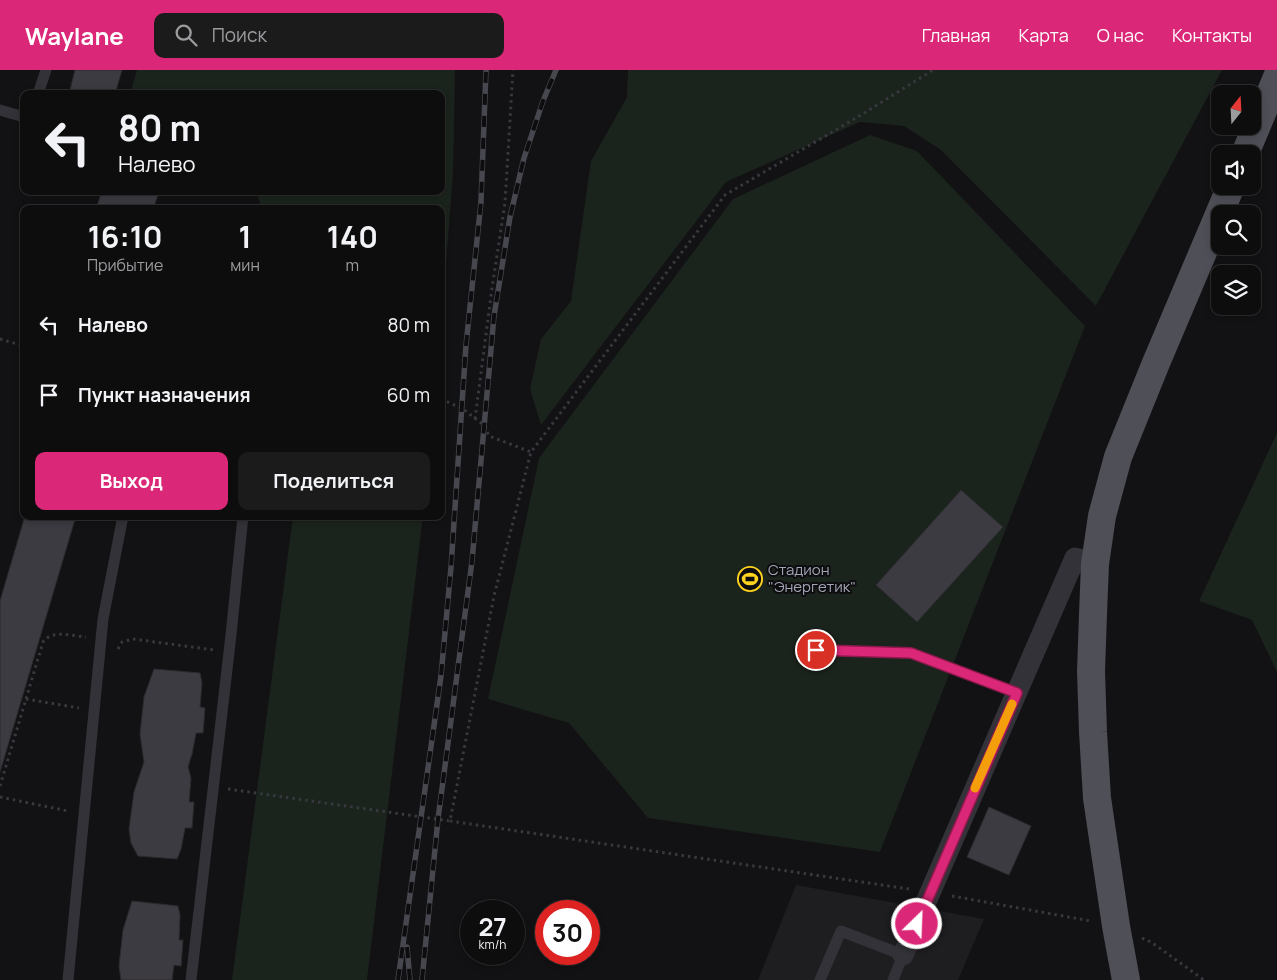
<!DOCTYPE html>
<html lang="ru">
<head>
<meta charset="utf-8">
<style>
	body { margin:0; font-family:Manrope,sans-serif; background:#1c1b1c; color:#f1f3f6; height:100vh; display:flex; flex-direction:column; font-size:19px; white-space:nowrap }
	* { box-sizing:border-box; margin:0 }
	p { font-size:16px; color:#9b9c9e }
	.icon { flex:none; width:28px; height:28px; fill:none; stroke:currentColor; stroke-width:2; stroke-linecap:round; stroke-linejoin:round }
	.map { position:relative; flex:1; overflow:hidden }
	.sheet { position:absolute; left:20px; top:135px; width:425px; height:315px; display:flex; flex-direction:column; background:#0e0d0e; border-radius:10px; box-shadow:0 2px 8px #0003,0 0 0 1px #2e2d2e }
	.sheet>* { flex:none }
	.banner { position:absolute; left:20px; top:20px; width:425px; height:105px; border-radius:10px; box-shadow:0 2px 8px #0003,0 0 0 1px #2e2d2e; background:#0e0d0e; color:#f1f3f6; overflow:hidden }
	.needle { width:32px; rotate:18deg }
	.fabs { position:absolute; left:1211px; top:15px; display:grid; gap:10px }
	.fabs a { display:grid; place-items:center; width:50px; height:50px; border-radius:10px; background:#0e0d0e; box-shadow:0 2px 8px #0003,0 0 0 1px #2e2d2e; font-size:25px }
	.speed { position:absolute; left:460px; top:830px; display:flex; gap:10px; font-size:25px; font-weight:700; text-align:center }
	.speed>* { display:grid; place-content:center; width:65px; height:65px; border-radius:50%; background:#0e0d0e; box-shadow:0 2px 8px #0003,0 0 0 1px #2e2d2e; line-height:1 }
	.speed small { font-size:12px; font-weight:400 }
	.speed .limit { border:8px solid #d22; background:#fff; color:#111 }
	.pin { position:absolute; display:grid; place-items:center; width:42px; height:42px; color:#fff; margin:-21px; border:2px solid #fff; border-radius:50%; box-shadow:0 1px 5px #0007 }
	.me { position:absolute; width:55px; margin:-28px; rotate:24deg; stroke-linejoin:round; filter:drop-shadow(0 0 4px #0008) }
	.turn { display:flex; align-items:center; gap:18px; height:105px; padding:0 15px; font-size:22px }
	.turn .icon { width:65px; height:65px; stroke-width:2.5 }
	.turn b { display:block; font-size:35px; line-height:42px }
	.eta { display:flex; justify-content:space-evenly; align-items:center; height:85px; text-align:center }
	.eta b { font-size:30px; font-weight:700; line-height:35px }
	.primary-button { display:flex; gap:10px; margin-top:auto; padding:10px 15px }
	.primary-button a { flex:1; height:58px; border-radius:10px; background:#db2777; color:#fff; font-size:20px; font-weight:700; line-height:58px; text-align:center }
	.primary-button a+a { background:#1c1b1c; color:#f1f3f6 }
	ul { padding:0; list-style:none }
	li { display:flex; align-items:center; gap:15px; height:70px; padding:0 15px }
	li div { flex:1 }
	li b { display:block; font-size:19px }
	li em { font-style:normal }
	header { display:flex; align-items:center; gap:30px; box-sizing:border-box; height:70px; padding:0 25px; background:#db2777; color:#fff }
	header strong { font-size:24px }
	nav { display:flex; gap:28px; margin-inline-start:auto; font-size:18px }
	.search { width:350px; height:45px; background:#1c1b1c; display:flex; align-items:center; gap:12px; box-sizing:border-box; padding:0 18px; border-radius:10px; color:#9b9c9e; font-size:19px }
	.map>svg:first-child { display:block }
</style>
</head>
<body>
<header>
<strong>Waylane</strong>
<div class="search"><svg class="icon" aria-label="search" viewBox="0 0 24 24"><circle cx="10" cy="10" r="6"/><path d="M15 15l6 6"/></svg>Поиск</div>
<nav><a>Главная</a><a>Карта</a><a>О нас</a><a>Контакты</a></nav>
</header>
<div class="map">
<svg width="1277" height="910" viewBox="0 0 1277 910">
	<rect width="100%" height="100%" fill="#121113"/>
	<path fill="#1e1d20" d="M796,815L984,849L958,910H758Z"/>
	<path fill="#1b231d" d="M137,0H455L453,104L441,258V139H262L256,121H441V24H130Z
		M628,0H1222L1096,236L941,80L904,56L860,52L726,112L541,355L530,319L541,269L571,231L591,91L627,27Z
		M870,65L917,81L1085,256L880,782L648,748L569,653L488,629L539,388L733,129Z
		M1277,363V602L1252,550L1199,531Z
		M293,446H423L367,910H232Z"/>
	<path fill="#3c3b41" stroke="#2c2b2f" d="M75,0H122L115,24H69Z
		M102,121H159V122L153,139H96Z
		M961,420L1003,457L917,552L876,515Z
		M25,446H76L0,702V531Z
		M154,599L200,603L202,613L200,637L205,638L203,663H196L192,684L188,697L191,708L189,732H194L192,758H185L181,779L177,789L138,786L131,773L129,759L134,722L144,692L140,664L144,627Z
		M989,737L1031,756L1009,805L967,787Z
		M132,831L178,836L180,845L179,870H183L181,896L174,895L172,910H121L119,896L123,860Z"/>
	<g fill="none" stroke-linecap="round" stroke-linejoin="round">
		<path stroke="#38393f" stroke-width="3" stroke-dasharray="2.5 4" stroke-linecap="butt" d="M0,269L24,276
			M441,329L463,339L485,356L489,366L531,382
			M475,349L492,218L505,133L513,0
			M118,579L122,572L133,569L214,580
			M26,629L79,638
			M0,716L43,572C52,559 72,566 86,567
			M228,719L450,751L494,526L531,382L725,125L861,45L933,0
			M0,727L68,741
			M450,751L909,819
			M952,826L1091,851
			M1142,868L1151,872L1204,910"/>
		<path stroke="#323238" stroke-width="11" d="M38,24L46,0
			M0,40L24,47
			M816,580L911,583L1017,623
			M68,910L103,549L123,446
			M191,910L231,565L243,446
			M820,910L841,861L903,885L893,910"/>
		<path stroke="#323238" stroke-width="21" d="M903,885L1075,488L1095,494"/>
		<path stroke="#4e4f57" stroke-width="28" d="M1245,84L1277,7
			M1126,910L1116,856L1097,728L1093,662L1091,601L1093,544L1095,494L1102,446L1118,387L1156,293L1231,116"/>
		<defs>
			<path id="rail" d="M407,877L410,910
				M398,910L441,606L451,497L466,275L481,132L486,0
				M422,910L438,749L472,491L494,246L510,147L524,88L543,31L556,0"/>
		</defs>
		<use href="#rail" stroke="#47484f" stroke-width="5.5"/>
		<use href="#rail" stroke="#0d0c0e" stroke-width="4" stroke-dasharray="11" stroke-linecap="butt"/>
	</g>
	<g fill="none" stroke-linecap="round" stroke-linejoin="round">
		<defs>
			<path id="route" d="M816,580L911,583L1017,623L917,854"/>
		</defs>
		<use href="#route" stroke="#8e194d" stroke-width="12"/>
		<use href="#route" stroke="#db2777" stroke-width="9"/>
		<path stroke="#f59e0b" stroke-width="9" d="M975,718L1012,634"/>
	</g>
	<defs>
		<symbol id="stadium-ring" viewBox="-11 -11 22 22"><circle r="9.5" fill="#0d0c0e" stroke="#fdd31f" stroke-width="1.5"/><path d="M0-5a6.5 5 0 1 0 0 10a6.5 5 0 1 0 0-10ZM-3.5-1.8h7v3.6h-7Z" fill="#fdd31f"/></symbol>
	</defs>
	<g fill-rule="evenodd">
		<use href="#stadium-ring" x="736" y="495" width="28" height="28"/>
	</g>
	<g text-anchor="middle" stroke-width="4" stroke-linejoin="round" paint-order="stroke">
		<g font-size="15" fill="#a2a5b5" stroke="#0d0c0e" text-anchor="start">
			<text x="768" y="505">Стадион<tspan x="768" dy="17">"Энергетик"</tspan></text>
		</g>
	</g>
</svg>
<div class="fabs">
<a><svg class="needle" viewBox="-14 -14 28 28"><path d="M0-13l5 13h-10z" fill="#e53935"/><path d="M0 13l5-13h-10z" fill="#9b9c9e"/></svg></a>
<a><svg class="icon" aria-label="sound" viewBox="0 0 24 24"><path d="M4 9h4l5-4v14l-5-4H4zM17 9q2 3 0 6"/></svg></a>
<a><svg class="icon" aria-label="search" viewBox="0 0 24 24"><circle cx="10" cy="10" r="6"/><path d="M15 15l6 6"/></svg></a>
<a><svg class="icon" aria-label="layers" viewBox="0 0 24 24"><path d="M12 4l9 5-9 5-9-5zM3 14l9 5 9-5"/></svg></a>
</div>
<div class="speed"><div>27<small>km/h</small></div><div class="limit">30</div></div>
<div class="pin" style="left:816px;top:580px;background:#d93025"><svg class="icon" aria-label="arrive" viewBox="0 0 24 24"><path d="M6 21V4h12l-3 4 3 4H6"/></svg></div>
<svg class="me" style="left:917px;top:854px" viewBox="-20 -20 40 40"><circle r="17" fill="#db2777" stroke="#fff" stroke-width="3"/><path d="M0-11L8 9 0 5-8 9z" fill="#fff"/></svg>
<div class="banner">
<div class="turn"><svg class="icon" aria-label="left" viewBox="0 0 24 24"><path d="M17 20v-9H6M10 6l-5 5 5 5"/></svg><div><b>80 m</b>Налево</div></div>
</div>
<section class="sheet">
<div class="eta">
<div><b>16:10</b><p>Прибытие</p></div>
<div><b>1</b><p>мин</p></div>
<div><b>140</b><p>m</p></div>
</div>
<ul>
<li><svg class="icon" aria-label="left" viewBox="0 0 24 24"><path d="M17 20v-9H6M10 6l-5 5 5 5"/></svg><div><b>Налево</b></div><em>80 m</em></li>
<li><svg class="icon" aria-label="arrive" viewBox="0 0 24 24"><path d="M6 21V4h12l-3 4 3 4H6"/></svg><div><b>Пункт назначения</b></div><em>60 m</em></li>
</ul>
<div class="primary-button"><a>Выход</a><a>Поделиться</a></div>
</section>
</div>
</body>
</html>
